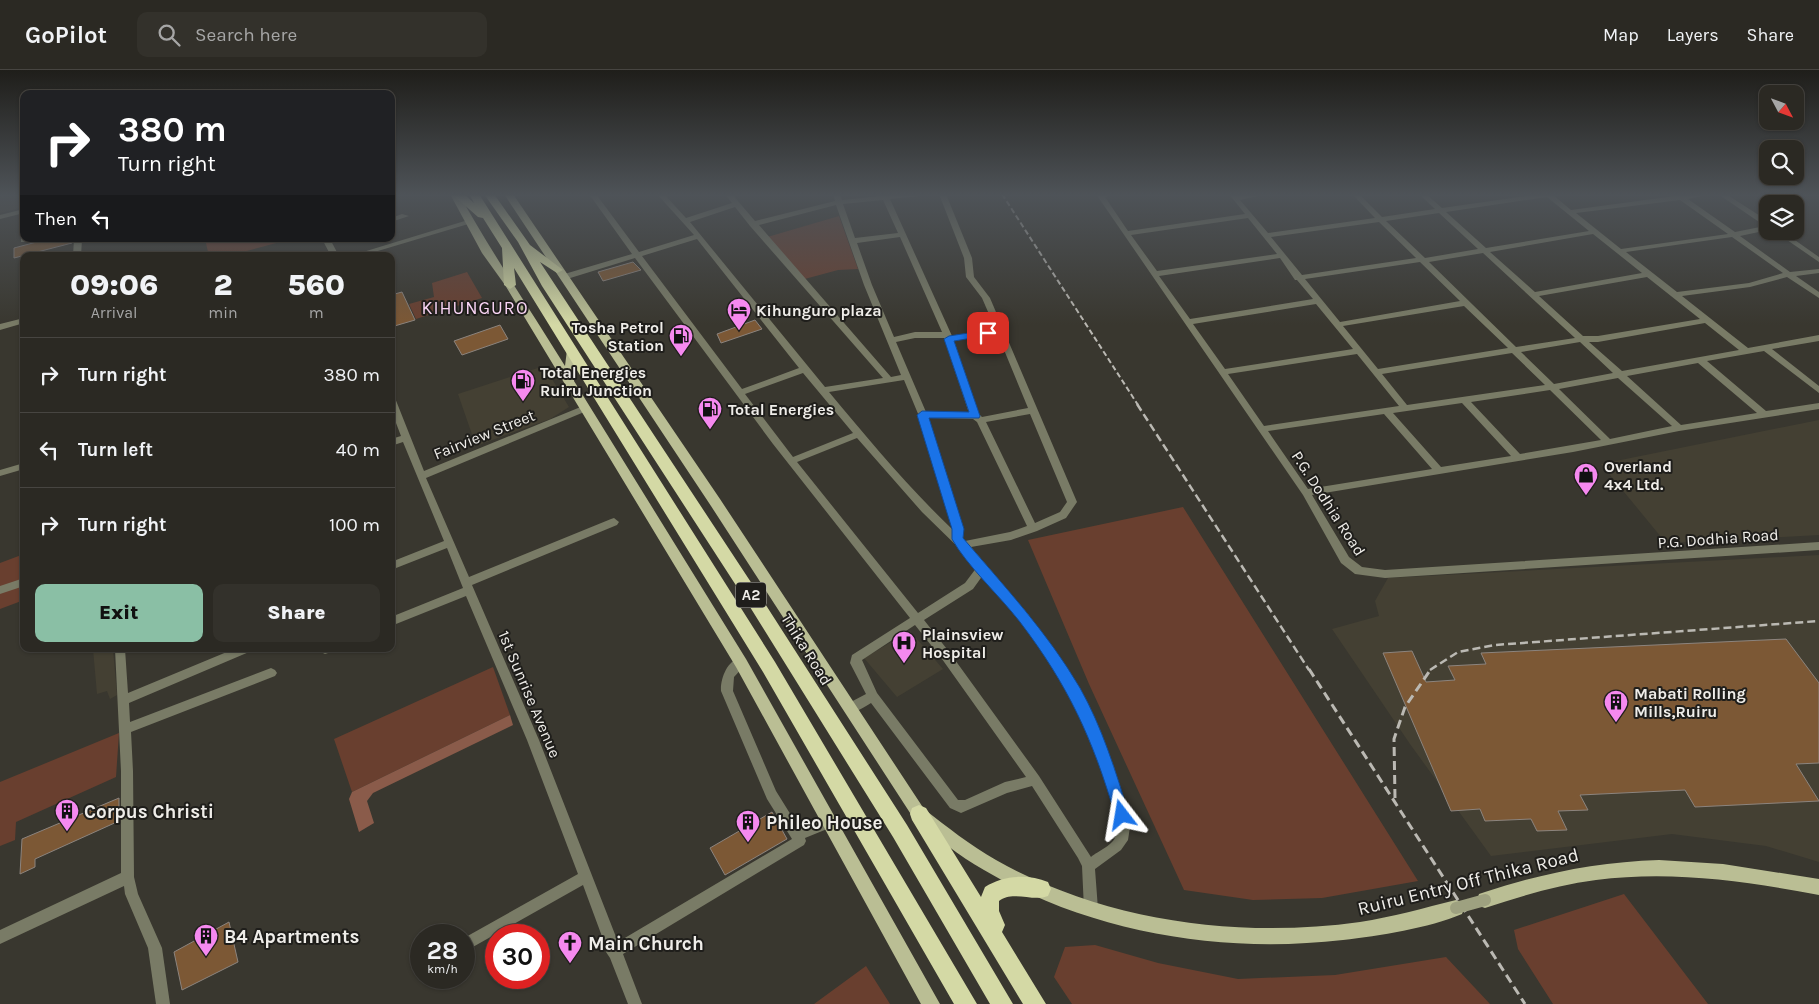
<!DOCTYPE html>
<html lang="en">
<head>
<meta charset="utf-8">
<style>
	body { margin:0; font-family:Karla,sans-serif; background:#33312b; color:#f1f3f6; height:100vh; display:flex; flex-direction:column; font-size:19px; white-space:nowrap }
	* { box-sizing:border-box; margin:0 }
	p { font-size:16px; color:#a6a6a6 }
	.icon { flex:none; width:28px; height:28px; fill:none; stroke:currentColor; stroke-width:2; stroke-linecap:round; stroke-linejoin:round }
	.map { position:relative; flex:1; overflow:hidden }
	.details { position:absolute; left:20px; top:182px; width:375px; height:400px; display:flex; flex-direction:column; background:#2b2923; border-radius:10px; box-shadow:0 1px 4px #0004,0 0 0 1px #474541 }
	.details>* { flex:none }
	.guide { position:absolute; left:20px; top:20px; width:375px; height:152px; border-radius:10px; box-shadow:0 1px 4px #0004,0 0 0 1px #474541; background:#202124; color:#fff; overflow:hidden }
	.needle { width:32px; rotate:131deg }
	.tools { position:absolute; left:1759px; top:15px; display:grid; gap:10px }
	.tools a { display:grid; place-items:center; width:45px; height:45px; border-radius:10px; background:#2b2923; box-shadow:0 1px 4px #0004,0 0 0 1px #474541; font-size:25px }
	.speed { position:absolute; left:410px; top:854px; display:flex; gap:10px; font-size:25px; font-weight:700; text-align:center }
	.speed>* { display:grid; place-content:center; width:65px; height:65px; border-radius:50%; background:#2b2923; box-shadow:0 1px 4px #0004,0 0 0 1px #474541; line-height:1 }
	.speed small { font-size:12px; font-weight:400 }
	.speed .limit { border:8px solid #d22; background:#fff; color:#111 }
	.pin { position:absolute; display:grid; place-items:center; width:42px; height:42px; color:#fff; margin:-21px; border-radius:10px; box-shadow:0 2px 8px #0006 }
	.me { position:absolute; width:55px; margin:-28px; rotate:346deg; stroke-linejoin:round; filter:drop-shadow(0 0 4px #0008) }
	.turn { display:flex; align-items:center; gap:18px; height:105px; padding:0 15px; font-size:22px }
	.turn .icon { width:65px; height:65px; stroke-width:2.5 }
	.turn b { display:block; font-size:35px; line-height:42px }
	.then { display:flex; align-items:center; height:48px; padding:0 15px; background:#0003; gap:10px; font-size:19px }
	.eta { display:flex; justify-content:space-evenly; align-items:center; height:85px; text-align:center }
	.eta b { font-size:30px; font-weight:800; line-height:35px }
	.button { display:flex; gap:10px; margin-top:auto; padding:10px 15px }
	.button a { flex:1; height:58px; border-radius:10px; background:#8abfa5; color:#111; font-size:20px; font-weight:800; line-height:58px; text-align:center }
	.button a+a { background:#33312b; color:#f1f3f6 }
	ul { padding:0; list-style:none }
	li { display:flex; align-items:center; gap:15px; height:75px; padding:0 15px; border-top:1px solid #474541 }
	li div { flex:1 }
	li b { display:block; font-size:19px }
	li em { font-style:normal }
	header { display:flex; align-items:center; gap:30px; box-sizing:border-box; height:70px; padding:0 25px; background:#2b2923; border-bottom:1px solid #474541 }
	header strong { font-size:24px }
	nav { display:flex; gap:28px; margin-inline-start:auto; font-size:18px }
	.search { width:350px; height:45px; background:#33312b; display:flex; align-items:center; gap:12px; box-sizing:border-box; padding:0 18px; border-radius:10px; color:#a6a6a6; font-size:19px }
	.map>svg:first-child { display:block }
</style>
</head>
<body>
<header>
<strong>GoPilot</strong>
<div class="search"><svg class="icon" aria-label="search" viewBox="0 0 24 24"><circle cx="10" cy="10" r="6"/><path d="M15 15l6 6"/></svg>Search here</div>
<nav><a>Map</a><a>Layers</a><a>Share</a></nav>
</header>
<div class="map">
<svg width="1819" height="934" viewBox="0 0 1819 934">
	<rect width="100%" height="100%" fill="#39372f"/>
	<path fill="#444033" d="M0,124H24V137L0,143Z
		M544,296L569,337L550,349L476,376L458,324Z
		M1819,350V465L1666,473L1601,394Z
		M1819,485V792L1766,776L1672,764L1491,786L1410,674L1332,559L1379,546L1375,531L1388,508Z
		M910,561L943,599L897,627L864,588Z
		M93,579H113L117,625L110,629L107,621L97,624Z"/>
	<path fill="#693f2f" d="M839,146L858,199L838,200L801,210L764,168Z
		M205,169H291L228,186H209Z
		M467,202L482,228L416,249L409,234L434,227L432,213Z
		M1183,437L1418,811L1322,828L1253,830L1184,820L1089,614L1028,470Z
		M24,484V530L0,539V493Z
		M493,597L510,645L352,722L334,669Z
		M119,663L116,707L16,752L15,770L0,776V712Z
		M1624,824L1708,934H1553L1518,879L1514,860Z
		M1095,875L1158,893L1238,909L1335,905L1446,887L1490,934H1072L1054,907L1065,877Z
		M866,896L890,934H814Z"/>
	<path fill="#8a5b4a" d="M510,645L513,655L373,723L367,731L374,753L359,762L349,729L352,722Z"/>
	<path fill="#7c5835" stroke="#8c847e" d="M48,169H72V173L14,188V178Z
		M633,192L641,200L603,211L598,202Z
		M402,222L415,250L391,257V225Z
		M755,250L762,259L721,273L717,264Z
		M500,255L508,269L462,285L454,271Z
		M1786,569L1819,613V693L1796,694L1819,731L1695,737L1685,720L1580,725L1588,740L1558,741L1567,760L1537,761L1531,749L1485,751L1480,739L1451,741L1383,583L1412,581L1426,612L1455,610L1448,596L1486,594L1481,583Z
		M119,728V751L35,789V797L20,804L22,769Z
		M772,742L787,769L725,805L710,778Z
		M229,852L238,892L182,920L174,882Z"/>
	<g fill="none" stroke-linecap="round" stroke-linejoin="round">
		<path fill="#797b66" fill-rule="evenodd" d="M589,124H596L639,182L694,165L657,124H664L686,148L732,133L725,124H732L755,151L835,131L833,124H840L842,130L881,126V124H922L919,126L890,129L952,266L995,258L982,228L966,207L964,188L939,124H946L972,188L974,207L990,228L1077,432L1066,448L1037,461L1011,470L971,477L1028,544L1060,589L1086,630L1114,697L1130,757L1128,770L1121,780L1095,799L1098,839L1096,844L1091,846L1086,844L1084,839L1082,796L1078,788L1032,716L1007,723L961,743L950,738L871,633C864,637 855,644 847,642L845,638L847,634L866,624L850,593L852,585L910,548L773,374L635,188L567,209H561V205L632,184ZM883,130L898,163L855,168L843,134ZM836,135L864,215L901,305L891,307L759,155ZM735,137L750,156L883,308L825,317L690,152ZM900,167L942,262H915L894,267L872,215L857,173ZM697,169L799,298L742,319L642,186ZM997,263L1028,338L982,347L979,344L954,271ZM915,268H944L969,343L926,342L896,272ZM803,303L853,363L793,387L745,324ZM904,310L921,351L953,460C908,417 869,370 829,322ZM1030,344L1067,432L1060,442L1035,453L986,352ZM928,348L973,349L977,352L1027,456L1010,462L965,471L963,469V459ZM857,368L922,442L965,484L977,497L965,513L918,543L797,392ZM983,505C1017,546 1050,588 1076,635C1091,661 1102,696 1109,724C1112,737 1120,753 1116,765C1114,775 1098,781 1091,787L1039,706L950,583L924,550L973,519ZM915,555L942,589L1026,707L1005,712L965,730H958L877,623L862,590Z
			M1096,124H1116L1105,127L1128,161L1245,144L1229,124H1236L1237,126L1267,124L1240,130L1268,163L1375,148L1352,124H1359L1382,147L1435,139L1419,124H1426L1442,138L1539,124H1552L1571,140L1675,126L1674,124H1711L1688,129L1735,162L1765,156L1718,124H1726L1768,151V160L1740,166L1790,202L1819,199V203L1796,206L1819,222V228L1787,207L1750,217L1682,226L1748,278L1819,265V271L1772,279L1819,316V323L1764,281L1707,291L1766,341L1819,333V339L1679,361L1573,382L1312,425L1349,487L1362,497L1385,500L1819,472V480L1385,508L1355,504L1341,493L1303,425ZM1547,127L1589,161L1486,178L1446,142ZM1680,130L1728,164L1621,179L1576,143ZM1439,143L1478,179L1425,188L1386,151ZM1248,148L1277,184L1157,201L1131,165ZM1379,152L1416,188L1302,205L1271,167ZM1593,164L1642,203L1535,222L1490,182ZM1732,167L1783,203L1749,213L1677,222L1626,182ZM1483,183L1575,268L1516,277L1429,192ZM1280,188L1295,210H1297L1313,229L1190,249L1159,206ZM1420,192L1460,231L1340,252L1305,209ZM1647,207L1700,249L1598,266H1583L1539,226ZM1316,234L1353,279L1225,299L1193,254ZM1464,236L1508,278L1378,299L1343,256ZM1705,253L1739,280L1622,301L1589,272H1598ZM1580,272L1613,303L1554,314L1521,282ZM1512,283L1545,315L1407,335L1382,304ZM1357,284L1399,336L1264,356L1228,304ZM1698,293L1757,343L1681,355L1627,306ZM1618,308L1672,356L1610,369L1559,319ZM1550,320L1601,370L1520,384L1471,332ZM1462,333L1511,386L1441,397L1393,343ZM1384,344L1432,399L1308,419L1268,361Z
			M24,139V143L0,149V145Z
			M402,144L409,146L391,152V148Z
			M468,150L475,152L361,186H350Z
			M1774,161H1782L1819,187V192Z
			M21,167H24V169L28,170L27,172H21Z
			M74,169H82L81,186H73Z
			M322,169H330L339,186H331Z
			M24,248V253L0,260V254Z
			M391,325L395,328L424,401L583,336L586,335L590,338L589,340L426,408L469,507L611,449L614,448L619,452L617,455L472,515L539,670L618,872L792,769L767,729L721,621C720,609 729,584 745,590L747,593L734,607L733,621L776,721L799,758L828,747L832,749L834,753L832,757L805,768L806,771L804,775L623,884L642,934H628L610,888L606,882L607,880L583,815L464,882V868L578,804L527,670L466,526L391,556V547L463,518L447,478L391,500V492L444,471L403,372L391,376V369L401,366L391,340Z
			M24,393V399L0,406V400Z
			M24,508V516L0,524V516Z
			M115,579H125L128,623L234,579H250L249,582L129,633L130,652L271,598L275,600L277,603L275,606L131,662L133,701L134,807L138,824L162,878L170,934H156L148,878L125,824L124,816L0,874V860L121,803V701Z
			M320,579H332L331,582L325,584L321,582Z"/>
		<path fill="#babe94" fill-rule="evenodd" d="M450,124H459C492,183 529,238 565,296L567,280H575L576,282L574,311L746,589L940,934H921L736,597L505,215L482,183Z
			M504,124H513L720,429L924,739C947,757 970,775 996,790C1104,851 1238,869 1360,852C1392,847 1424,838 1456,830L1462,832L1464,838L1462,844C1429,858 1379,866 1343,870C1221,884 1091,863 984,800C959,786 936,767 914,749L711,436Z
			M1659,790L1723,794L1819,809V825C1745,811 1671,800 1596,810C1558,815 1521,826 1485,838L1479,836L1477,830L1479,824L1485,822C1543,803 1598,792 1659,790Z"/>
		<path fill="#d4d9a5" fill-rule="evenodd" d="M452,124H464L474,133L469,124H479L775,592L977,934H954L763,602L514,198L516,215L510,219L504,215L502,178L483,148L478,147Z
			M484,124H494L530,175L563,200L557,203L540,192L762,529L907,755L1013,934H990L893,767L750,537L542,216L518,172Z
			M919,735L926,738L981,827L985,817C1003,805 1028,804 1048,812L1051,819L1048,826C1033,832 1012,820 999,831V841L1005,855L1002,862L1046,934H1023L912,750L910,744L912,738Z"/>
		<path stroke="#bbb9b3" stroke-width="2" stroke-dasharray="5.5 3" stroke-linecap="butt" d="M1002,124L1138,335"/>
		<path stroke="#bbb9b3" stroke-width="2.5" stroke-dasharray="8 4" stroke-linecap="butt" d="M1137,334L1309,600
			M1430,600L1458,582L1495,575L1819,551"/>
		<path stroke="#bbb9b3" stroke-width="3" stroke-dasharray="9 5" stroke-linecap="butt" d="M1309,599L1525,934
			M1395,728L1394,669L1405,637L1431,599"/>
		<path stroke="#9ea180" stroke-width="12" d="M1456,838L1485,830"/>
	</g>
	<linearGradient id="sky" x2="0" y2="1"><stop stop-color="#1f1e1a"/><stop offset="0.49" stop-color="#4e5358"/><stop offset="1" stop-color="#4e5358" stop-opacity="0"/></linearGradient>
	<rect width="1819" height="255" fill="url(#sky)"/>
	<path fill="#1a73e8" stroke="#114b97" d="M988,260L993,263L991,265L954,271L980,346L979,348H929L964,459L963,468C1004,516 1048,563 1080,618C1102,657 1116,702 1129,745L1127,750L1122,752L1117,750L1115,745C1093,669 1068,615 1020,552C1000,526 967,496 952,469V459L917,345L922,341L969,342L944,269L949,266Z"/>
	<defs>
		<symbol id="hotel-pin" viewBox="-11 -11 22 30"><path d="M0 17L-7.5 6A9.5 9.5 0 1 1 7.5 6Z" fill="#f589ef" stroke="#1f1e1b"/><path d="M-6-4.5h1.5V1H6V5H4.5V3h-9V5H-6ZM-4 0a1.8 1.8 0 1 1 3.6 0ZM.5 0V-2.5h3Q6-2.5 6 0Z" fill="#111"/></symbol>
		<symbol id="fuel-pin" viewBox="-11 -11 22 30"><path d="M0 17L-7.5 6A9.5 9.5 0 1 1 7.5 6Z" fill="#f589ef" stroke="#1f1e1b"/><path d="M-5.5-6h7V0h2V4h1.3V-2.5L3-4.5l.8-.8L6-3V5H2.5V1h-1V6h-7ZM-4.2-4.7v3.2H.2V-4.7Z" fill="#111"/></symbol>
		<symbol id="shop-pin" viewBox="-11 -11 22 30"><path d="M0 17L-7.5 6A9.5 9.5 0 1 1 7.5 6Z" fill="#f589ef" stroke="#1f1e1b"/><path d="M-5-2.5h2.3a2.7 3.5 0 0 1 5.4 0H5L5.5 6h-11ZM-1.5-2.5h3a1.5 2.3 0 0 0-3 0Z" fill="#111"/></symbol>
		<symbol id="hospital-pin" viewBox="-11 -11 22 30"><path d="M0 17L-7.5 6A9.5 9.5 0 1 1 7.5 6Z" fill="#f589ef" stroke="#1f1e1b"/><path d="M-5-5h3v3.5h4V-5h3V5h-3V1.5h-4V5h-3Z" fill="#111"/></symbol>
		<symbol id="building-pin" viewBox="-11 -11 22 30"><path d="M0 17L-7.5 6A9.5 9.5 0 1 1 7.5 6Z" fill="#f589ef" stroke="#1f1e1b"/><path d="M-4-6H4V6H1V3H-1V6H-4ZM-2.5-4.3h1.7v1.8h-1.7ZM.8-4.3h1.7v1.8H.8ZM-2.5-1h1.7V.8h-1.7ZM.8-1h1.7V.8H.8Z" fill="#111"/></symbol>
		<symbol id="church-pin" viewBox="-11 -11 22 30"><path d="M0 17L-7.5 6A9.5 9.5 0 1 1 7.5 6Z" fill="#f589ef" stroke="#1f1e1b"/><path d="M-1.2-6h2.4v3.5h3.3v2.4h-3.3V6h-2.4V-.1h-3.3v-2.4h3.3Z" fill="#111"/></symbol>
	</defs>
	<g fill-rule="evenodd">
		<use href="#hotel-pin" x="725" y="226" width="28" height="38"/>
		<use href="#fuel-pin" x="667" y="252" width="28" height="38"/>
		<use href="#fuel-pin" x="509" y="297" width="28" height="38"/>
		<use href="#fuel-pin" x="696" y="325" width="28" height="38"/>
		<use href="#shop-pin" x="1572" y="391" width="28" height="38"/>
		<use href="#hospital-pin" x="890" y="559" width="28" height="38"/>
		<use href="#building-pin" x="1602" y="618" width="28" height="38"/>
		<use href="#building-pin" x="53" y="727" width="28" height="38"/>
		<use href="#building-pin" x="734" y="738" width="28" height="38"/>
		<use href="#building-pin" x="192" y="852" width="28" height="38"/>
		<use href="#church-pin" x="556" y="859" width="28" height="38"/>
	</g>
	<g text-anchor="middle" stroke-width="4" stroke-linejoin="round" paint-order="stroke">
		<rect fill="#1f1e1b" stroke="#b1afab" stroke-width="1" x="736" y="512.5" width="30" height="25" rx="4"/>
		<g font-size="15" font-weight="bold" fill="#efede9">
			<text x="751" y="530">A2</text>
		</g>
		<g font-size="16" font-weight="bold" fill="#efede9" stroke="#1f1e1b" text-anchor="start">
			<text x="756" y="246">Kihunguro plaza</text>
			<text x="664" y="263" text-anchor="end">Tosha Petrol<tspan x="664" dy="18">Station</tspan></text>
			<text x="540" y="308">Total Energies<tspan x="540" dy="18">Ruiru Junction</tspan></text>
			<text x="728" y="345">Total Energies</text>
			<text x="1604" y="402">Overland<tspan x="1604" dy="18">4x4 Ltd.</tspan></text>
			<text x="922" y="570">Plainsview<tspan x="922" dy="18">Hospital</tspan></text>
			<text x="1634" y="629">Mabati Rolling<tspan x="1634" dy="18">Mills,Ruiru</tspan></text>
		</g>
		<g font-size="16" fill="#efede9" stroke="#1f1e1b">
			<text transform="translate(484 364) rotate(-22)" y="6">Fairview Street</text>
			<text transform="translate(1329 433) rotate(57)" y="6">P.G. Dodhia Road</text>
			<text transform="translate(1718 468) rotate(-4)" y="6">P.G. Dodhia Road</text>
			<text transform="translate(807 579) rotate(58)" y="6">Thika Road</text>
			<text transform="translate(530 624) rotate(67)" y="6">1st Sunrise Avenue</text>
		</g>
		<g font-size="18" letter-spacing="1" fill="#f9d4f5" stroke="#1f1e1b">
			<text x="475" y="244">KIHUNGURO</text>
		</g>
		<g font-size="19" font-weight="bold" fill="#efede9" stroke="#1f1e1b" text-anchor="start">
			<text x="84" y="748">Corpus Christi</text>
			<text x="766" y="759">Phileo House</text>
			<text x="224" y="873">B4 Apartments</text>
			<text x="588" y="880">Main Church</text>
		</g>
		<g font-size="19" fill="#efede9" stroke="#1f1e1b">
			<text transform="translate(1468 811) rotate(-14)" y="7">Ruiru Entry Off Thika Road</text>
		</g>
	</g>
</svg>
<div class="tools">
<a><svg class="needle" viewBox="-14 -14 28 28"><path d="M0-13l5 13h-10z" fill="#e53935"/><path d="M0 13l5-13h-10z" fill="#a6a6a6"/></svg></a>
<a><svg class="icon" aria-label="search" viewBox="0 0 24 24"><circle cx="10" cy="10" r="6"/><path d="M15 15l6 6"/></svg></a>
<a><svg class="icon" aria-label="layers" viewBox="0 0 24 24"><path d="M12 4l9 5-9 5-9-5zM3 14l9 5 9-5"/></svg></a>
</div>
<div class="speed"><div>28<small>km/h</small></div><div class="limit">30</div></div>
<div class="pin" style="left:988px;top:263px;background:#d93025"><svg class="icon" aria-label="arrive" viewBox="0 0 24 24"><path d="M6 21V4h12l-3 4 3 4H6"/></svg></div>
<svg class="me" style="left:1122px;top:745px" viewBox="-20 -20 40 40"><path d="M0-17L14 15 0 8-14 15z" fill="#1a73e8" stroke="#fff" stroke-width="4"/></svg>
<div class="guide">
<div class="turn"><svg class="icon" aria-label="right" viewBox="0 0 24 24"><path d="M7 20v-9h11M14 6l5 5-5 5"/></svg><div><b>380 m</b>Turn right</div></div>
<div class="then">Then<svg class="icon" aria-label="left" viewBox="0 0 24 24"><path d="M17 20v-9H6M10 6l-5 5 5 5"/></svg></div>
</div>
<section class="details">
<div class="eta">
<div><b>09:06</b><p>Arrival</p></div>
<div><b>2</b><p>min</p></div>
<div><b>560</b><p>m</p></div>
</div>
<ul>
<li><svg class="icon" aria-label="right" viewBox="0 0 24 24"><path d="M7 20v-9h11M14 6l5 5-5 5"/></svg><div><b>Turn right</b></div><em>380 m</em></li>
<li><svg class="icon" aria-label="left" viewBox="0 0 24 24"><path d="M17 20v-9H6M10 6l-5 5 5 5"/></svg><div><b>Turn left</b></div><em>40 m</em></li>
<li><svg class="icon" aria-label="right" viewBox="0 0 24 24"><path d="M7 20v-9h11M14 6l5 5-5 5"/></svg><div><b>Turn right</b></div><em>100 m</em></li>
</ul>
<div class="button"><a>Exit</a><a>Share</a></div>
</section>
</div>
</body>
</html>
